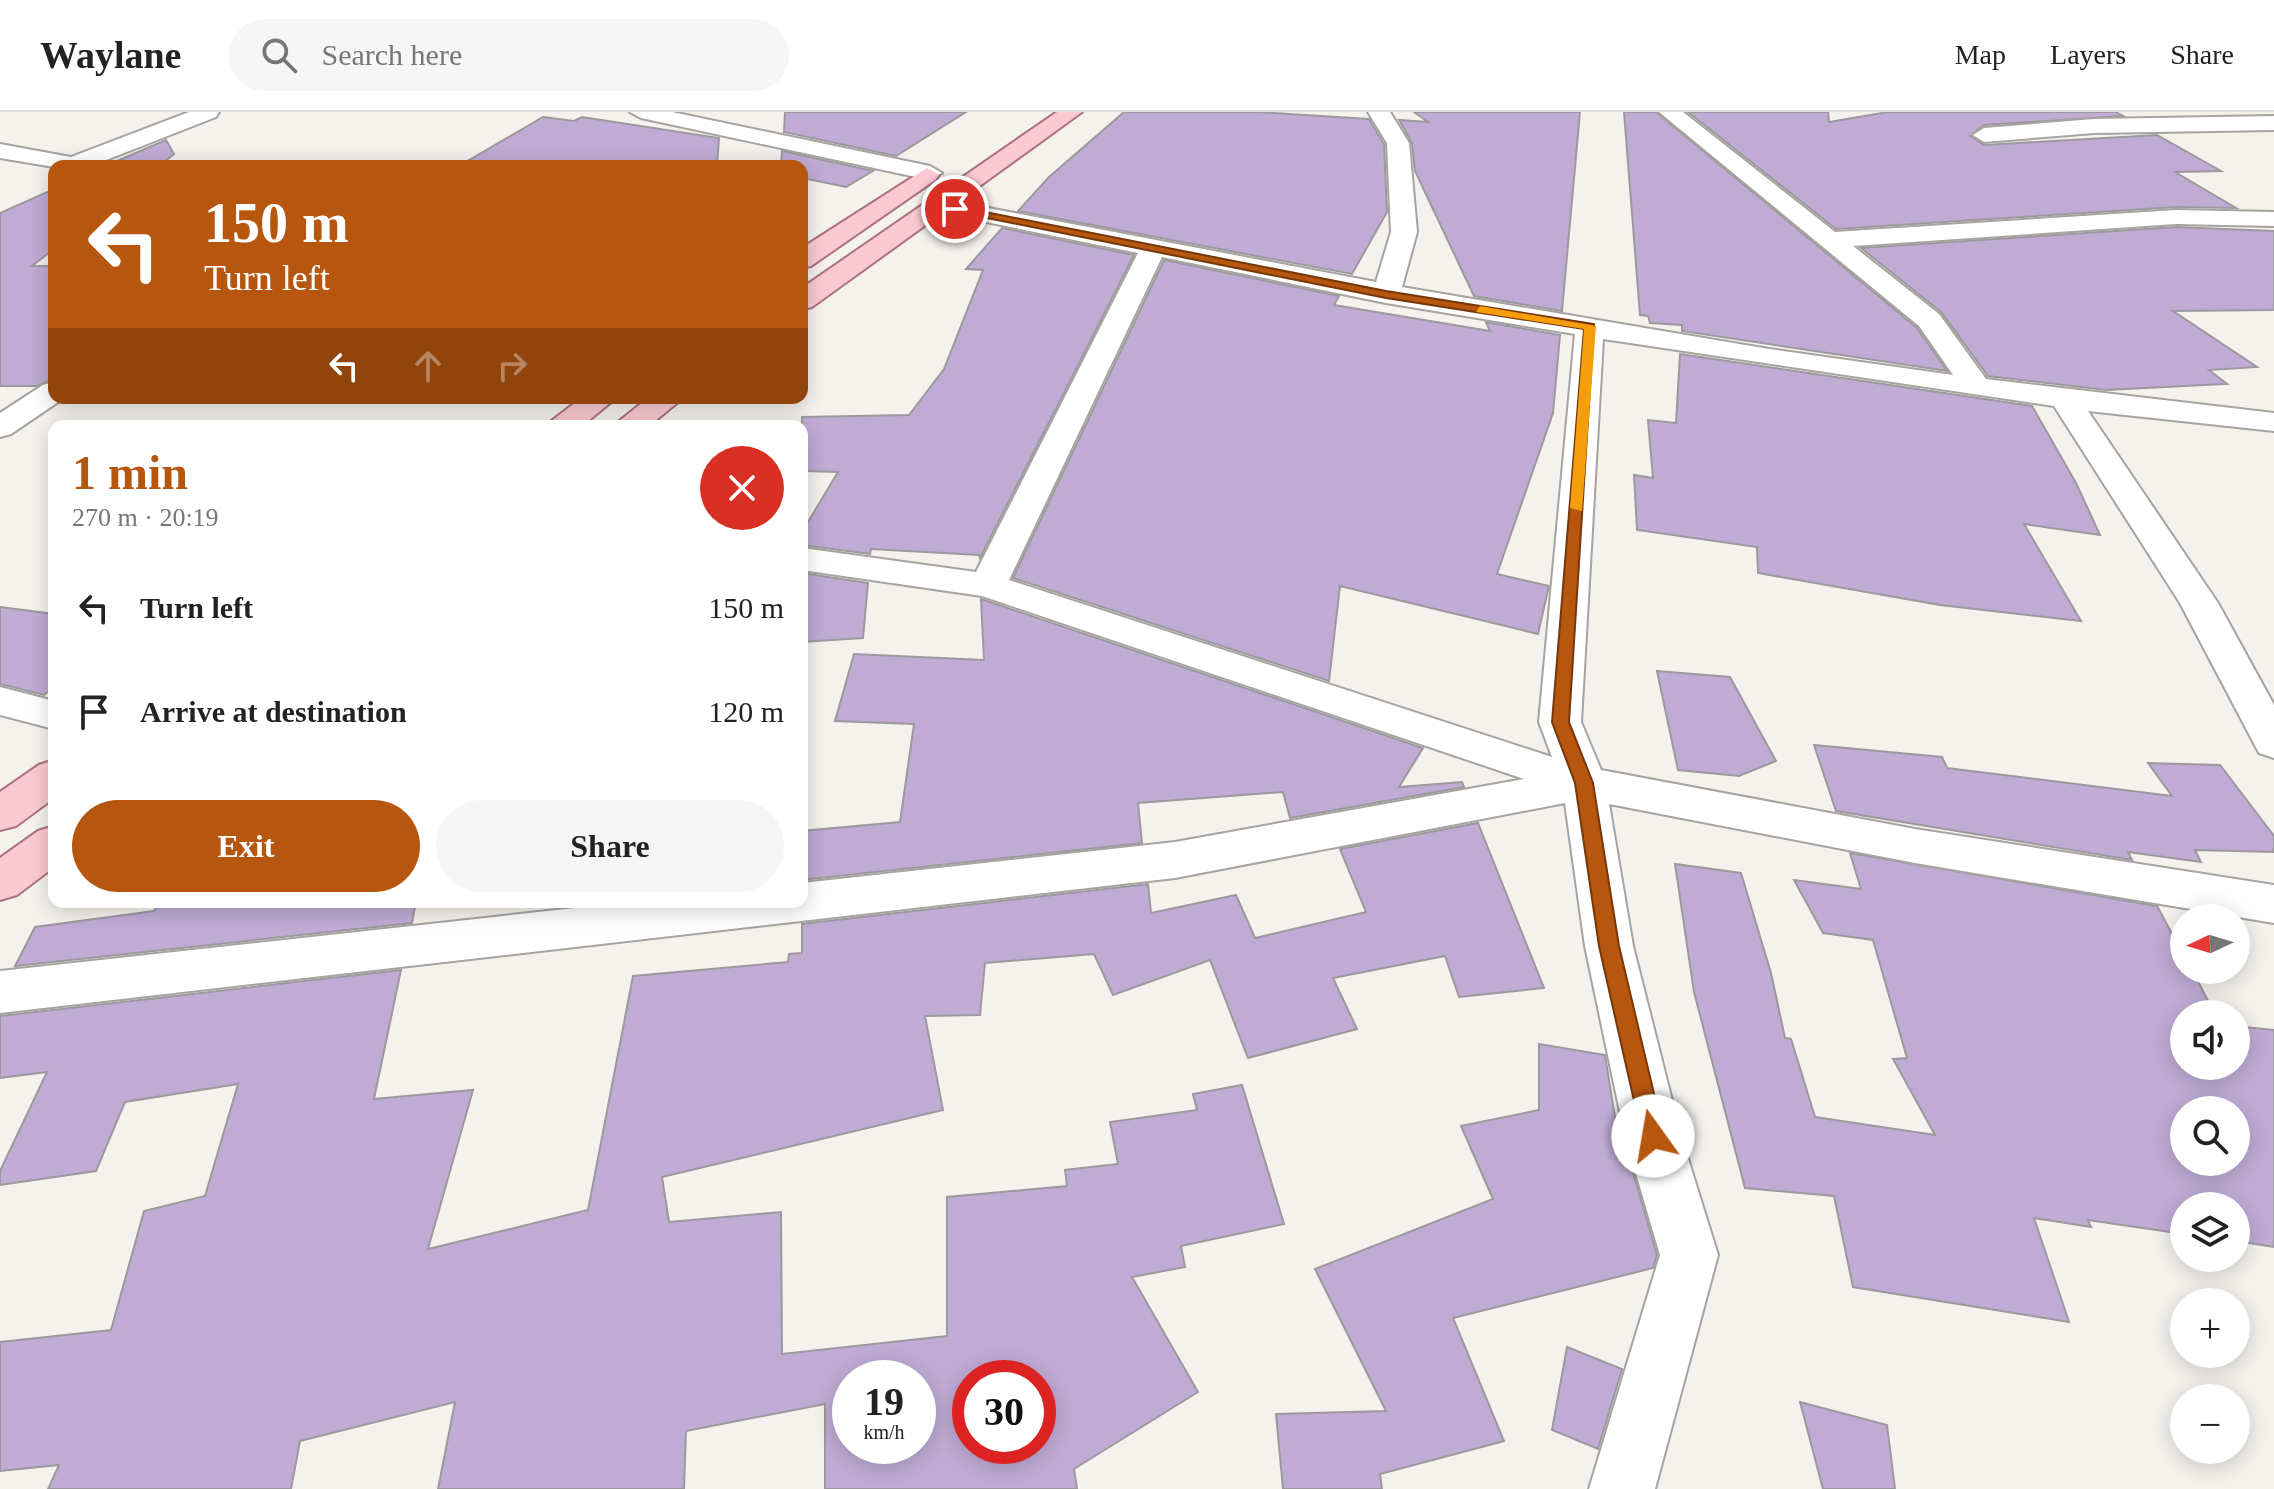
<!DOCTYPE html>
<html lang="en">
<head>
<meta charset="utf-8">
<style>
	body { margin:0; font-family:"Times New Roman",serif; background:#f6f6f6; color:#222; height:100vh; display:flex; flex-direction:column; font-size:30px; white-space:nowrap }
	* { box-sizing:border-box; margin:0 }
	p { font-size:26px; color:#767676 }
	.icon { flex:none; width:44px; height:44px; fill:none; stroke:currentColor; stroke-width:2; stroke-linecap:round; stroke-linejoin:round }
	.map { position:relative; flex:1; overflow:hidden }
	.details { position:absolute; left:48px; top:308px; width:760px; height:488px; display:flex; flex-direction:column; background:#fff; border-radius:16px; box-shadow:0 4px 20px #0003 }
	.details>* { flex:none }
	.top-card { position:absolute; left:48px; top:48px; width:760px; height:244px; border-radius:16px; box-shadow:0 4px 20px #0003; background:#b6560f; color:#fff; overflow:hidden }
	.needle { width:52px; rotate:266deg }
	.controls { position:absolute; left:2170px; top:792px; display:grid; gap:16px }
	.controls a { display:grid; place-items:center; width:80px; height:80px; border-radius:50%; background:#fff; box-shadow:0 4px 20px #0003; font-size:40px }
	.speed { position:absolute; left:832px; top:1248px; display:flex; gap:16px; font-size:40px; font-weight:700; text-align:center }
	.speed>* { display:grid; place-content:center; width:104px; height:104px; border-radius:50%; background:#fff; box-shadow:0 4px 20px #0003; line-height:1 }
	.speed small { font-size:20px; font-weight:400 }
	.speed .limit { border:12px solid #d22; background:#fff; color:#111 }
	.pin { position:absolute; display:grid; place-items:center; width:68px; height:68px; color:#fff; margin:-34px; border:4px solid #fff; border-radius:50%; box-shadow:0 2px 8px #0007 }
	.me { position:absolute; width:88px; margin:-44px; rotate:347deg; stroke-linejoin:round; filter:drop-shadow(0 0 6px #0008) }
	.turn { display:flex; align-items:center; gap:28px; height:168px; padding:0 24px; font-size:36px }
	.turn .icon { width:104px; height:104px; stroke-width:2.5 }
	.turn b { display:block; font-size:56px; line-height:68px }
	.lanes { display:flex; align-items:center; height:76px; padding:0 24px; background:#0003; justify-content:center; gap:40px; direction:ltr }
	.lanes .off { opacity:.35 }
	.round { display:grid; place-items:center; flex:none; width:84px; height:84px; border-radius:42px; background:#f6f6f6 }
	.head { display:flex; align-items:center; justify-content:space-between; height:136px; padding:0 24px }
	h1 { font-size:48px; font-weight:700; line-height:60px; color:#b6560f }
	.primary-button { display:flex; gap:16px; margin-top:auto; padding:16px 24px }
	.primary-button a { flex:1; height:92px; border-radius:48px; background:#b6560f; color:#fff; font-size:32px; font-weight:700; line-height:92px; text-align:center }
	.primary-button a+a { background:#f6f6f6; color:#222 }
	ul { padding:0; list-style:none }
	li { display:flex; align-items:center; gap:24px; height:104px; padding:0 24px }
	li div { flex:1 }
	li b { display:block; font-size:30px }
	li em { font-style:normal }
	header { display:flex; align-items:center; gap:48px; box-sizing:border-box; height:112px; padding:0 40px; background:#fff; border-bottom:2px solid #e0e0e0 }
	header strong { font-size:38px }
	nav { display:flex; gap:44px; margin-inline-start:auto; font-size:28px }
	.search { width:560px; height:72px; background:#f6f6f6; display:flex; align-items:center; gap:20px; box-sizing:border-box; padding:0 28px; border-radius:44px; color:#767676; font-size:30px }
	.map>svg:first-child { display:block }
</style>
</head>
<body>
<header>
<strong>Waylane</strong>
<div class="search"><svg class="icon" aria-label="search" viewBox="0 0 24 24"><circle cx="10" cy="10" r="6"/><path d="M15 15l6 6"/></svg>Search here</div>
<nav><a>Map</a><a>Layers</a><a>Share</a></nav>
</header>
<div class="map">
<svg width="2274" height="1377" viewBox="0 0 2274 1377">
	<rect width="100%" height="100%" fill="#f5f2ee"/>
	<path fill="#c0abd5" stroke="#9b999d" stroke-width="2" fill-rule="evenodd" d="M785,0H966L896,44L784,20Z
		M1124,0H1258L1369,7L1384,32L1387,100L1352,162L1018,99L1049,65Z
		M1414,0H1580L1562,199L1474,184L1415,59L1412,31L1399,8L1428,10Z
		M1624,0H1656L1917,216L1947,259L1682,219V213L1650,211L1648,204L1640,203Z
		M1688,0H1828L1829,10L1888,0H2116L2123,4L1984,13L1970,24L1984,33L2157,23L2221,59L2175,60L2236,96L2176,95L1836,117Z
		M543,5L574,9L582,5L719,26L717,54H459Z
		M166,28L174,42L159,54H105Z
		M782,39L873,59L846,75L802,66V54H781Z
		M54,77V137L32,154H54V267L37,274H0V101Z
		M2176,115L2274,119V198L2173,199L2257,255L2209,258L2227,272L2106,278L1988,264L1941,200L1861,136Z
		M1002,116L1134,143L980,446L979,443L871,437L870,442L802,433V420L838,360L802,359V305L909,303L944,257L983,158L966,157Z
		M1164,148L1339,184L1334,193L1490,219L1486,210L1560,223L1553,301L1497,462L1549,474L1538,522L1340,474L1329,569L1013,466Z
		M1680,242L2032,294L2076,371L2100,423L2024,412L2081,509L1940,493L1758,461L1757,435L1637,418L1634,363L1653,366L1648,308L1676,311Z
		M802,461L868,471L863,526L802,530Z
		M981,487L1423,636L1399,675L1462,670L1464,675L1290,706L1283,680L1138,691L1142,731L802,768V719L900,710L914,612L835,609L854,542L984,548Z
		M0,495L54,502V575L44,583L0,572Z
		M1657,559L1730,565L1776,649L1739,664L1678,658Z
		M1814,633L1942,645L1947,656L2172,684L2148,651L2220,653L2274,724V740L2195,738L2201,750L2128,740L2132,748L1836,699Z
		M1478,711L1544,876L1459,885L1445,844L1333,866L1357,917L1248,946L1210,848L1113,883L1094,842L985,851L980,903L925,904L943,998L662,1065L669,1110L781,1100L782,1242L947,1224V1085L1067,1074L1065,1058L1118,1052L1110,1010L1197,998L1193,982L1242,973L1284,1112L1181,1134L1185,1155L1132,1165L1198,1280L1074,1357L1077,1377H825V1292L686,1319L684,1377H438L455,1290L300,1329L291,1377H48L59,1353L0,1359V1230L111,1218L144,1099L205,1084L238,972L125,990L96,1059L0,1073V1059L47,960L0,966V904L401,858L374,987L473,978L428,1137L588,1098L633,864L788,850L789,842L802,841V812L1148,772L1151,801L1236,783L1255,826L1366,800L1340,737ZM850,1266H918V1334H850ZM970,1266H1038V1334H970Z
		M1850,741L2157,794L2184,844V858H2192L2215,902H2184V954H2236V914L2274,918V1135L2236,1129V1094H2184V1122L2088,1108L2091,1115L2034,1106L2069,1210L1853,1175L1834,1084L1745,1076L1694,880L1675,752L1741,761L1771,861L1785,926L1791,927L1815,1005L1935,1023L1893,947L1907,946L1873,828L1823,821L1794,768L1861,777ZM2184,998H2236V1050H2184Z
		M160,790H416L412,811L15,854L35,815L154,799Z
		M1539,932L1605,943L1619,1030L1630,1050L1657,1143L1653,1156L1453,1206L1504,1329L1380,1362L1382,1377H1283L1276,1302L1386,1299L1315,1157L1493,1087L1461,1014L1539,998Z
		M1567,1235L1622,1257L1598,1337L1552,1318Z
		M1800,1290L1887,1313L1895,1377H1823Z"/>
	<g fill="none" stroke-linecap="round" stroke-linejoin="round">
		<defs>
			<path id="minor" d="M189,0H219L216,5L91,54L54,55L0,46V32L71,45Z
				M630,0H672L930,54L942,61L930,68L641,6Z
				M1368,0H1390L1409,31L1417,120L1402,175L1769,237L1953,263L1919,214L1659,0H1683L1835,120L2176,98L2274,100V114L2176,112L1853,134L1939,202L1986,267L2274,301V319L2088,299L2218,491L2274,593V646L2259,641L2180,491L2054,294L1603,227L1581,610L1601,658L1915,717L2274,773V811L1915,751L1609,692L1633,834L1681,1024L1718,1143L1655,1377H1589L1660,1143L1625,1024L1585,834L1565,691L1175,766L0,901V859L630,790H802V771L1175,730L1524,667L982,484L802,458V436L976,460L1138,141L927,98L924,93L927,88L936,86L1376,170L1391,120L1387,31ZM1162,145L1386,191L1575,222L1539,610L1552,645L1009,468Z
				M2274,4V18L2094,21L1984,30L1973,23L1984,16L2094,7Z
				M54,270V286H64L11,322L0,325V301L43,273Z
				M0,575L54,589V617L0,603Z"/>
			<path id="major" d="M1057,0H1082L812,195L802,197V176Z
				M927,56L939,63L935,68L811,154L802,156V136Z
				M581,286H616L582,314H545Z
				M648,286H683L649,314H613Z
				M54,648V686L16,714L0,718V680L39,653Z
				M54,714V755L17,783L0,788V746L38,719Z"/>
		</defs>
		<use href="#minor" stroke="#a6a3a0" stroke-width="4"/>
		<use href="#major" stroke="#aa737e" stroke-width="4"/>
		<use href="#minor" fill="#fff" fill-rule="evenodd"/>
		<use href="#major" fill="#fbc9d3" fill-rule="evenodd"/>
	</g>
	<path fill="#b6560f" stroke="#76380a" stroke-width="2" d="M955,94L1386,179L1594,212L1569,610L1593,671L1619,834L1664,1024L1661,1031L1653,1034L1645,1031L1642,1024L1599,834L1575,671L1552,610L1584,217L1386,186L952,99Z"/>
	<path fill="#f59e0b" d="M1480,194L1596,214L1582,399L1570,396L1584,217L1476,200Z"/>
</svg>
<div class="controls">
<a><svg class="needle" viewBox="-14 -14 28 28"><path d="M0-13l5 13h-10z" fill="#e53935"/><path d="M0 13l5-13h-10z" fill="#767676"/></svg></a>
<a><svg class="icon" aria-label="sound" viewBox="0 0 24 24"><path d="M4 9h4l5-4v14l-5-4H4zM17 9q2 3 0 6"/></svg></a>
<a><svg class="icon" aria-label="search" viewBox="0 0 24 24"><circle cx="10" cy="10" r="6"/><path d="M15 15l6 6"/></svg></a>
<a><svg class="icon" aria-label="layers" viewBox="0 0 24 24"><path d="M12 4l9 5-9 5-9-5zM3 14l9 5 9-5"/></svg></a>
<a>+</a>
<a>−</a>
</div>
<div class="speed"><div>19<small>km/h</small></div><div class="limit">30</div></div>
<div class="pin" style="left:955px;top:97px;background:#d93025"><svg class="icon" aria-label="arrive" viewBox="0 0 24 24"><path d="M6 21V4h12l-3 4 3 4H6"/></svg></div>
<svg class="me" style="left:1653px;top:1024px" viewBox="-20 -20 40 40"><circle r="19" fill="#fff"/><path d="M0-13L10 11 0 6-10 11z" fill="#b6560f"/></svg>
<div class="top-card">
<div class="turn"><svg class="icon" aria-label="left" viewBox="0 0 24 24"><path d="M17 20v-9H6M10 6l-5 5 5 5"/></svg><div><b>150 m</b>Turn left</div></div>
<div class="lanes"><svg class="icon" aria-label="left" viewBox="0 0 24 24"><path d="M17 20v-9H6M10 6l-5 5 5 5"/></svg><svg class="icon off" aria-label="ahead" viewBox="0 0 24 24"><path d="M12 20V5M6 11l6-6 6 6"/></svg><svg class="icon off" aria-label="right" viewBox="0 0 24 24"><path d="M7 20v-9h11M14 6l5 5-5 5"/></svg></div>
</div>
<section class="details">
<div class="head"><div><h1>1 min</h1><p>270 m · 20:19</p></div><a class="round" style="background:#d93025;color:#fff"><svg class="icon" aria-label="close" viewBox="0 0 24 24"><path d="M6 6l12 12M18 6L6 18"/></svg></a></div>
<ul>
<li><svg class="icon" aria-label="left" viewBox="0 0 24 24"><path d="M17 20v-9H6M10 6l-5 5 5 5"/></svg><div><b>Turn left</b></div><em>150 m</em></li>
<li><svg class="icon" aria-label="arrive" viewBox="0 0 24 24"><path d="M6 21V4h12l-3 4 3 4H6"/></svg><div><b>Arrive at destination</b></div><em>120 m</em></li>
</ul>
<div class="primary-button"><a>Exit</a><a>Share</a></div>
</section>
</div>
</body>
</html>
